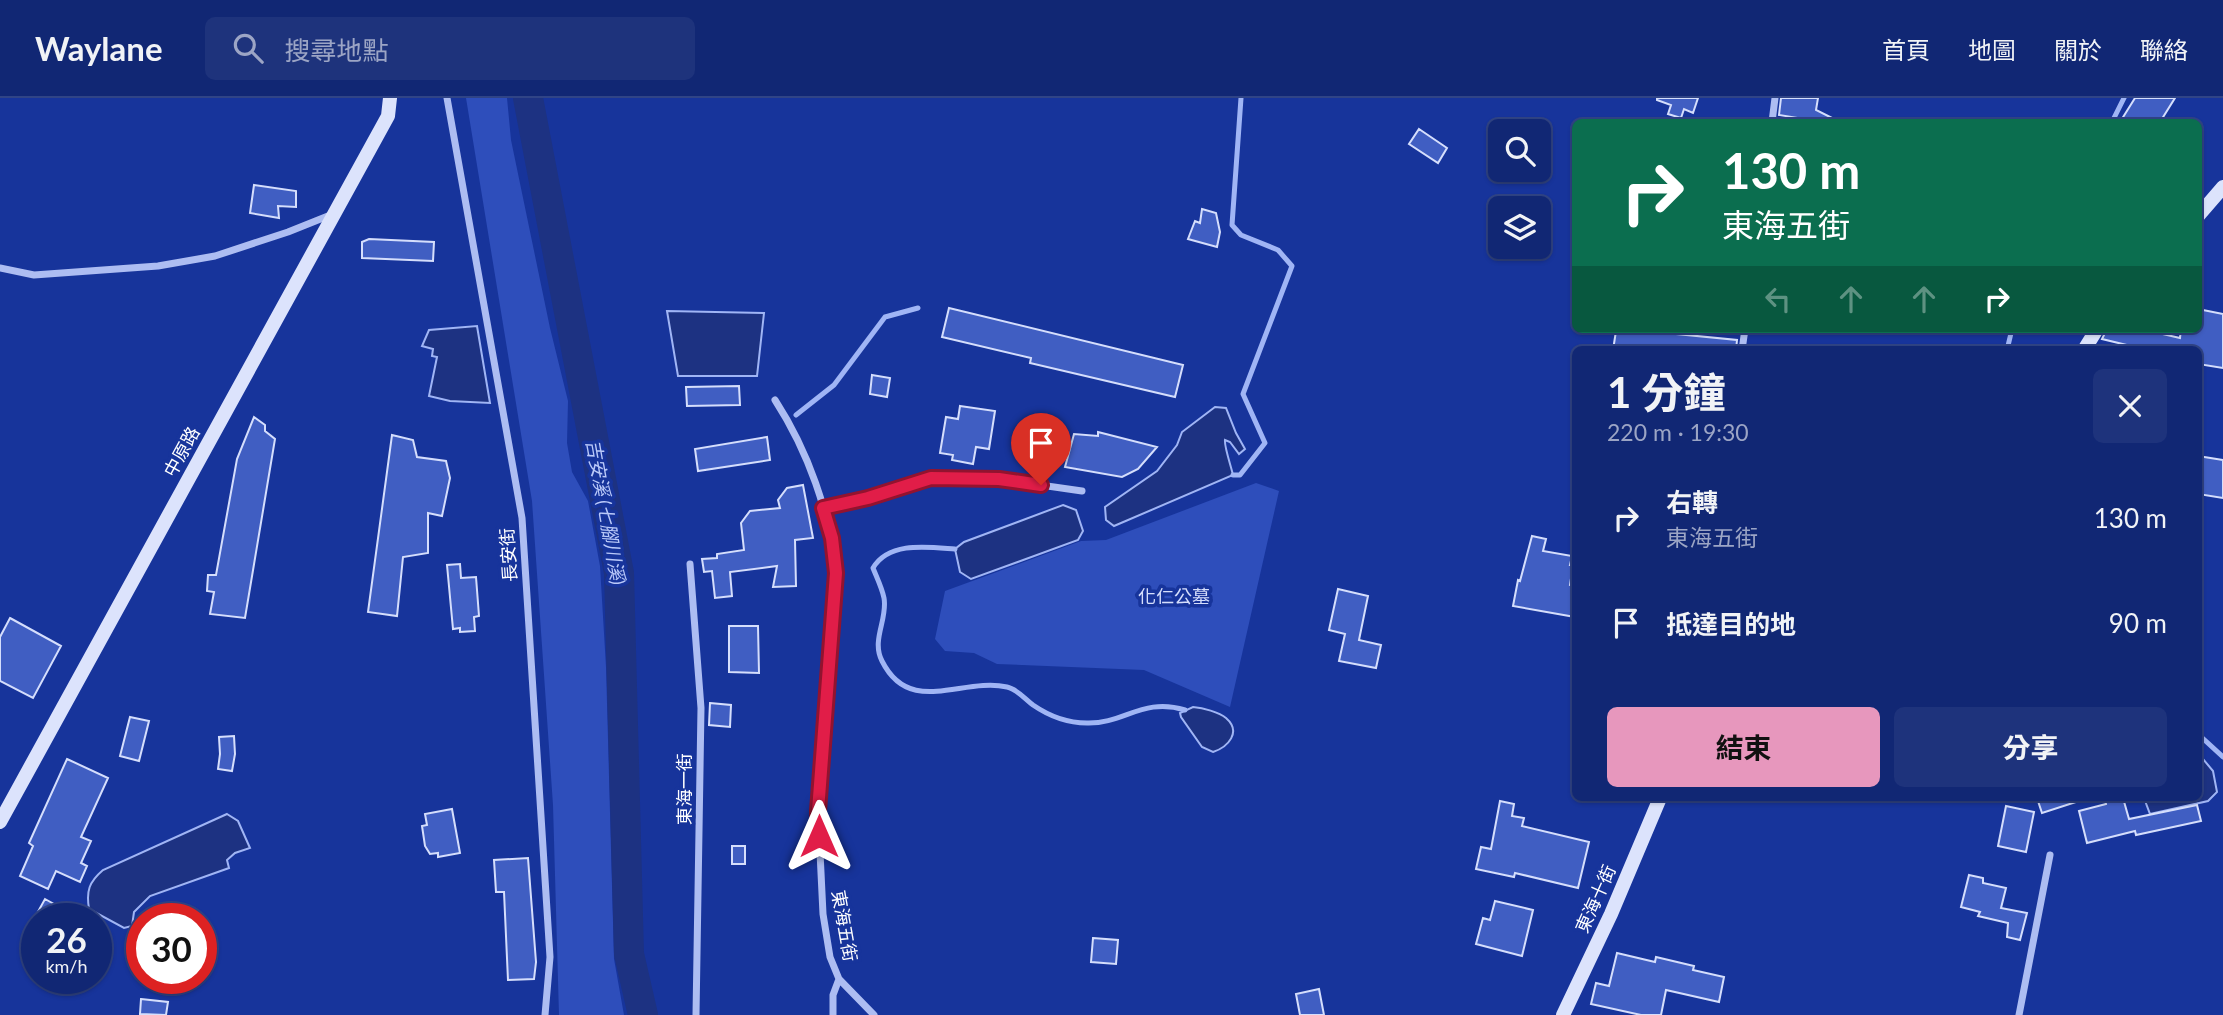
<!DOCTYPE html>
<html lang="zh-TW">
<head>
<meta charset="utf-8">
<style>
	body { margin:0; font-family:Lato,"Noto Sans TC",sans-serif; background:#1e337c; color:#f1f3f6; height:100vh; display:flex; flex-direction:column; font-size:26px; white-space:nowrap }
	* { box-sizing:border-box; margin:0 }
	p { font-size:23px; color:#9ca5c5 }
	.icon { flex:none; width:38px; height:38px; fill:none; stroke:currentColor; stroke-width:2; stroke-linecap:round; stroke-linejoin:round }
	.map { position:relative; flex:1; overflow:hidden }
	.sheet { position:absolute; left:1572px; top:248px; width:630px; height:455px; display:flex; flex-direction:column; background:#112774; border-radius:10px; box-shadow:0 2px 5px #0004,0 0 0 2px #304486 }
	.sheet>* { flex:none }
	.top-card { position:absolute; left:1572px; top:21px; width:630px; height:214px; border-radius:10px; box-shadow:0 2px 5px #0004,0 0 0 2px #304486; background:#0b6e4f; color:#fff; overflow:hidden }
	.fabs { position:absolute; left:1488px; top:21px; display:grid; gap:14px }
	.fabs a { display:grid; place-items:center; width:63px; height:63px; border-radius:10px; background:#112774; box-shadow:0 2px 5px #0004,0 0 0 2px #304486; font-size:35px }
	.speed { position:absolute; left:21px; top:805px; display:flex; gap:14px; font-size:35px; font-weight:700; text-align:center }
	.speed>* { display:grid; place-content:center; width:91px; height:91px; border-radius:50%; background:#112774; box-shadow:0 2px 5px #0004,0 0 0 2px #304486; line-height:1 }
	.speed small { font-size:18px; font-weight:400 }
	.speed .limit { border:10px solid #d22; background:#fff; color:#111 }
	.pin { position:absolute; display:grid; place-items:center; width:60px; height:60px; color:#fff; margin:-72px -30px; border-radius:50% 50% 50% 0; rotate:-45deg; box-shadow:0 0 7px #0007 }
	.pin .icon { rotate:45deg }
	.me { position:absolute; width:77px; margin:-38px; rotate:0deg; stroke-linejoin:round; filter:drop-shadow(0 0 5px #0008) }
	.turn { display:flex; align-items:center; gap:24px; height:147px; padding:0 35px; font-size:32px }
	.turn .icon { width:91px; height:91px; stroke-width:2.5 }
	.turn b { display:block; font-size:49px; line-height:60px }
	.lanes { display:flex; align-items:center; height:66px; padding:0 35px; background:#0003; justify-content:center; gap:35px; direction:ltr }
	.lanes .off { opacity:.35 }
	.round { display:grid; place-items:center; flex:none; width:74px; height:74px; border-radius:10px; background:#1e337c }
	.summary { display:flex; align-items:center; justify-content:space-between; height:119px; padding:0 35px }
	h1 { font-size:42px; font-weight:700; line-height:52px }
	.primary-button { display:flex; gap:14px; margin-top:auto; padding:14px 35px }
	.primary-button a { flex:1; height:80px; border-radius:10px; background:#e797bd; color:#111; font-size:28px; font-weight:700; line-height:80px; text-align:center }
	.primary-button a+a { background:#1e337c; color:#f1f3f6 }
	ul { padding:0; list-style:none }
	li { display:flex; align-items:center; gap:21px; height:105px; padding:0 35px }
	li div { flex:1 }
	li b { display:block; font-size:26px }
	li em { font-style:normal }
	header { display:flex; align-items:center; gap:42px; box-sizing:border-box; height:98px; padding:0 35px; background:#112774; border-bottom:2px solid #304486 }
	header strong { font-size:33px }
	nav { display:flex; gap:38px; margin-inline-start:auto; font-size:24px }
	.search { width:490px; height:63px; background:#1e337c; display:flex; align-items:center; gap:18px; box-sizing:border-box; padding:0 24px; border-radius:10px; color:#9ca5c5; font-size:26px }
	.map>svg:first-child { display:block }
</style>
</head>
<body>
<header>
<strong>Waylane</strong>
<div class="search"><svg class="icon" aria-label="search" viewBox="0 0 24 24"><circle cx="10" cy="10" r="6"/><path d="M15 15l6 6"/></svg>搜尋地點</div>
<nav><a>首頁</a><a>地圖</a><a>關於</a><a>聯絡</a></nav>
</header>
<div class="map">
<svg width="2223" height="917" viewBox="0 0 2223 917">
	<rect width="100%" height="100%" fill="#17349b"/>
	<path fill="#2e4ebb" d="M466,0H507L511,42L550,230L568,303L567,345L572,374L588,403L600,468L606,569L614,861L624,917H559L553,707L532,403Z
		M1256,385L1279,393L1230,609L1144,572L997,566L974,555L945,553L935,541L945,493L1081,443L1106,442Z"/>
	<path fill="#1d3282" stroke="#a0b5f5" stroke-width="2" d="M667,213L764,215L757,278H678Z
		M477,228L490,305L450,303L429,298L437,259L432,258L433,251L422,248L429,232Z
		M1215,309L1226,310L1236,335L1245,351L1239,356L1230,344L1225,342C1224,348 1231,368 1233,377L1114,428L1106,422L1105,409L1157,373L1177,347L1182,334Z
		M1063,407L1076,412L1083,433L1078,442L971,481L960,474L955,451L964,444Z
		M1193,609C1203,610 1219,614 1226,620C1242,634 1228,649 1213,654L1202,649L1181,619L1180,615Z
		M2198,655L2213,673L2217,694L2208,703L2150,716L2144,700H2198Z
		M227,716L238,723L250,750L235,755L227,762L229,770L150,798L134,814L132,828L124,830L89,811C86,793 89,784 103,772Z"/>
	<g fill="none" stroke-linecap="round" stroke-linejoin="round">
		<path stroke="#a0b5f5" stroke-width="5" d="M2112,24L2124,0
			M2007,252L2012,231
			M796,317L834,287L885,219L918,210
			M1233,377H1240L1265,345L1243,296L1292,168L1278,152L1241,137L1232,127L1241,0
			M955,451C928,449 889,443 873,470C877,480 882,490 884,500C888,521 871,542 882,563C910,619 962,579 1007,589C1017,591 1025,601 1033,607C1049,618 1068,625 1087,625C1124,626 1143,599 1185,612
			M2198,636L2223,659"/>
		<path stroke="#1d3282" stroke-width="30" d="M528,0L619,475L629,856L643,917"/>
	</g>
	<path fill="#405ec2" stroke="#d5defc" stroke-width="2" d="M1657,0H1698L1693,15L1684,11L1681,20L1668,16L1671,7L1657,2Z
		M1781,0H1818L1816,12L1840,24H1822L1779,17Z
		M2135,0H2175L2160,24H2120Z
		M1419,31L1447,50L1438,65L1409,46Z
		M254,87L296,93V109L278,108L279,120L250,115Z
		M1202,111L1216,115L1220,134L1217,149L1188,141L1195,123L1200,125Z
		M369,141L434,144L433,163L362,160V144Z
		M949,210L1183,267L1175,299L1030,265L1031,260L942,239Z
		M2198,211L2223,216V270L2198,266V252H2134L2135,249L2102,241L2107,231H2141L2180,240L2181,231H2198Z
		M1628,231H1678L1677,236L1737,242L1736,252H1613L1616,233L1628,235Z
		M872,277L890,280L887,299L870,296Z
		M739,288L740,307L687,308L686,289Z
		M960,308L995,313L989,351L976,349L973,366L952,362L953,357L940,355L946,319L958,321Z
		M254,319L265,327V333L275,341L245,520L210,516L214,494L207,493L208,477H216L237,361Z
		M1098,334L1157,349L1138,371L1122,379L1065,369L1074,336L1098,338Z
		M392,337L413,342L417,359L446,363L450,380L442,418L428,415V455L403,459L397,518L368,514Z
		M767,339L770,362L698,373L695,351Z
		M2198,358L2223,362V400L2198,396Z
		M803,387L813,440L795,442L796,488L773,489L777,468L730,474L732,498L715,500L712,473L704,474L702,461L717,460V456L744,452L741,425L750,413L780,410L778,402L787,390Z
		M1532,438L1546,441L1543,453L1572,458L1570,467H1573L1570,487L1575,488V519L1513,508L1518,482L1520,483Z
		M460,466L461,480L476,479L479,518L474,519L475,533L460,534V530L453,531L447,467Z
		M1338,491L1368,498L1359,542L1381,547L1376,570L1339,563L1345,536L1329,532Z
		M10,520L61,548L33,600L0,583V539Z
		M729,528H758L759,575L729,574Z
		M710,605L731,607L730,629L709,627Z
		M130,619L149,623L139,663L120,658Z
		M234,638L235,656L232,673L218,671L220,656L219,639Z
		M67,661L108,680L81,739L91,743L81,765L87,768L80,784L56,773L48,791L20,778L33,748L29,745Z
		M2037,700H2079V703L2042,715Z
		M2105,700H2123L2129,721L2197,707L2201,723L2136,737L2135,733L2087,745L2079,713L2106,706Z
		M1500,703L1514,706L1512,718L1524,720L1522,728L1589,744L1578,790L1515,775L1514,779L1476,771L1481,749L1491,751Z
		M2006,708L2034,714L2026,754L1998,748Z
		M452,711L460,755L438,759V755L430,756L425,748L422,728L427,727L425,716Z
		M732,748H745V766H732Z
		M528,760L536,864L534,881L508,882L504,794H496L494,762Z
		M1969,777L1983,780V785L2006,790L2001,810L2027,815L2020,842L2007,839L2008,825L1978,818L1980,814L1961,809Z
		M45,801L81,821H34Z
		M1495,803L1533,812L1522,858L1476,846L1483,820L1490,822Z
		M1093,840L1118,842L1116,866L1091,864Z
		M1617,855L1655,864L1656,859L1694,868L1693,872L1724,879L1719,904L1666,892L1661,917H1641L1591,906L1596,885L1609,888Z
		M1319,891L1324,917H1300L1296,896Z
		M141,901L168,904L166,917L140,916Z"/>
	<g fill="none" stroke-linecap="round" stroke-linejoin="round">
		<path stroke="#adbdf2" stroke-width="7" d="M447,0L522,420L550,859L545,917
			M1772,24L1775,0
			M0,170L34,177L158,168L215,158L288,134L333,116
			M1742,252L1745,231
			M775,302C808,353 830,415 836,475L818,713L823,816L830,859L839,881L833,897V917
			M823,410L868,400L931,380L999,381L1082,393
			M690,466L701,610L696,917
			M839,881L874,917
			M2019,917L2050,757"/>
		<path stroke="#dce3fc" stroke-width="14" d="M2198,118L2223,89
			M2084,252L2097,231
			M0,724L388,18L390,0
			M1563,917L1611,816L1660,700"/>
	</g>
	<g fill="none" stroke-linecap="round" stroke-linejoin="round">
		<defs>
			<path id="route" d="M819,738L818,713L836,475L832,440L823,410L868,400L931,380L999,381L1041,387"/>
		</defs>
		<use href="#route" stroke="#92132f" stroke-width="18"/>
		<use href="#route" stroke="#e11d48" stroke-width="12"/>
	</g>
	<g text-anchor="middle" stroke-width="7" stroke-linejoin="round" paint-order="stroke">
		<g font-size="18" fill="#fff" stroke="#17349b">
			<text transform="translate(182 354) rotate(-61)" y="6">中原路</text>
			<text transform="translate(509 457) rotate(-94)" y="6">長安街</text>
			<text transform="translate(685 691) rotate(-90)" y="6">東海一街</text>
			<text transform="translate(1596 801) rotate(-66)" y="6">東海十街</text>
			<text transform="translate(844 828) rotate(80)" y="6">東海五街</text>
		</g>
		<g font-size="18" fill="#d5defc" stroke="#17349b">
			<text x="1174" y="505">化仁公墓</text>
		</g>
		<g font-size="19" font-style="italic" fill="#bac9f9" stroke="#17349b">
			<text transform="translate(606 414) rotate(80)" y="7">吉安溪 (七腳川溪)</text>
		</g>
	</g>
</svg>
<div class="fabs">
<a><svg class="icon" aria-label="search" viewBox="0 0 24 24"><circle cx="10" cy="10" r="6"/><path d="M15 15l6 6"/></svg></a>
<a><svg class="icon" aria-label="layers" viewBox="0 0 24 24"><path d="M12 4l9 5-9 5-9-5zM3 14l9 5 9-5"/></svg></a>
</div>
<div class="speed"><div>26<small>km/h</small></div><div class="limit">30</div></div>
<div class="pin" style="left:1041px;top:387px;background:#d93025"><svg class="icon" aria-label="arrive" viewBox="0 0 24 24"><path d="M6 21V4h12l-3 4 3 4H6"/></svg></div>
<svg class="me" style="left:819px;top:738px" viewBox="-20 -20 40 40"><path d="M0-17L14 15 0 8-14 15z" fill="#e11d48" stroke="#fff" stroke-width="4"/></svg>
<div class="top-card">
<div class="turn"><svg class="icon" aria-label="right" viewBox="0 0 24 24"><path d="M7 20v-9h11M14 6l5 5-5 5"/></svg><div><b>130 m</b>東海五街</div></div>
<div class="lanes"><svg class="icon off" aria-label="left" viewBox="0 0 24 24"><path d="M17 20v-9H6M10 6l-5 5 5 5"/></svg><svg class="icon off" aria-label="ahead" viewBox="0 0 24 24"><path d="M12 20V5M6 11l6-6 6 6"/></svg><svg class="icon off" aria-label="ahead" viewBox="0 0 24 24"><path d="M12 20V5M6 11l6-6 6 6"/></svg><svg class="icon" aria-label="right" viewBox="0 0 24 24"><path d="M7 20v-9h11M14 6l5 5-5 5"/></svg></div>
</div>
<section class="sheet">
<div class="summary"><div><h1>1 分鐘</h1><p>220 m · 19:30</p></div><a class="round"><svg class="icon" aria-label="close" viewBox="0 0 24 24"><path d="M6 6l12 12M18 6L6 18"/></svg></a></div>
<ul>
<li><svg class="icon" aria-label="right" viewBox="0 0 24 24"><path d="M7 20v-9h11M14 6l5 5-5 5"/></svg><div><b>右轉</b><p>東海五街</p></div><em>130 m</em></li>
<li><svg class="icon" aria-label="arrive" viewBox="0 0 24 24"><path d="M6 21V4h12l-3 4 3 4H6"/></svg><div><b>抵達目的地</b></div><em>90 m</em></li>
</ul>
<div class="primary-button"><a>結束</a><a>分享</a></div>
</section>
</div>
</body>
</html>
